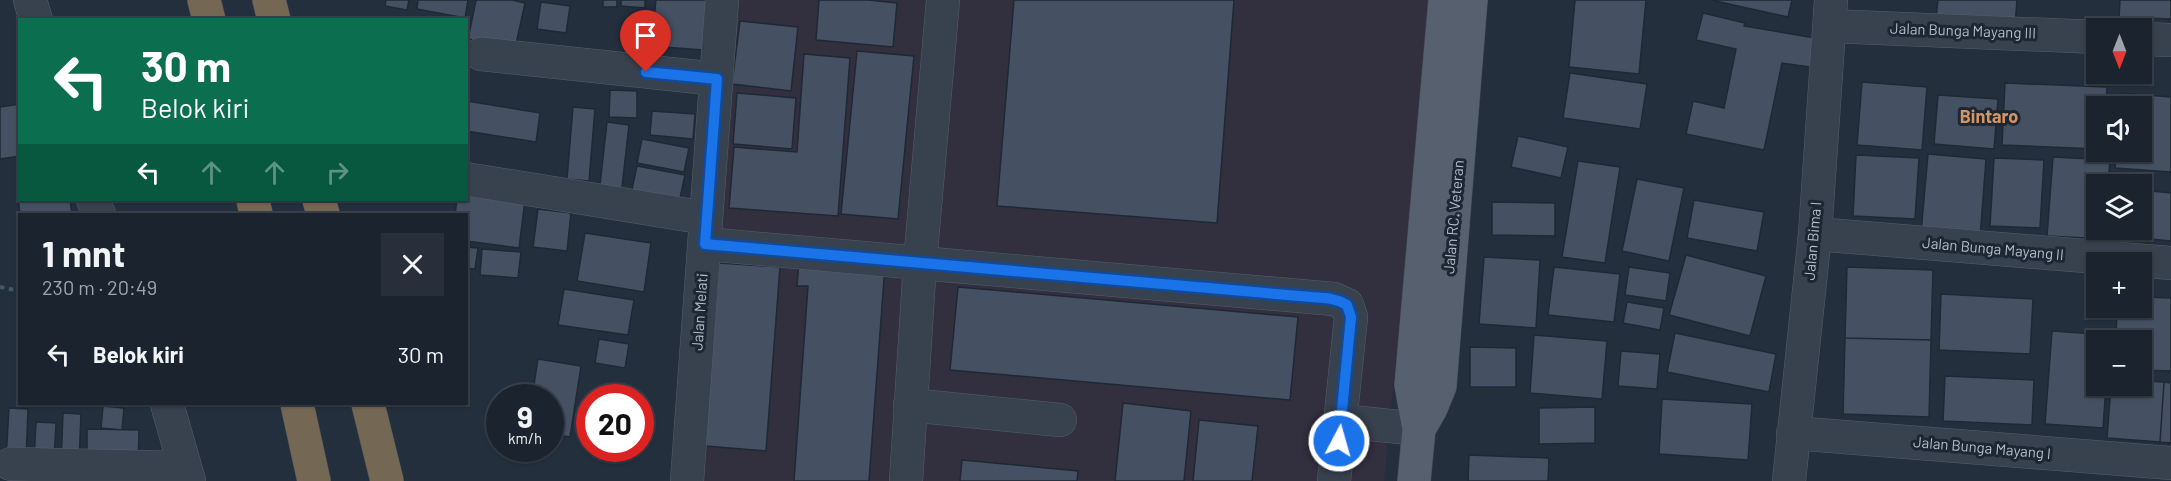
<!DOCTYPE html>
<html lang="id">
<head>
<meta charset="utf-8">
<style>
	body { margin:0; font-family:Barlow,sans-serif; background:#282f3a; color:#f1f3f6; height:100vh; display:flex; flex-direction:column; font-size:22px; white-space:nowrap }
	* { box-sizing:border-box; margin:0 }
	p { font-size:20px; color:#a0a4aa }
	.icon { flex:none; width:33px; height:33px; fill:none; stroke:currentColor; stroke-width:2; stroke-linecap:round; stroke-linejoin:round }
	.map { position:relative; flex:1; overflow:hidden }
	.drawer { position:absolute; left:18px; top:213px; width:450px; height:192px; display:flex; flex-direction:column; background:#1b232e; border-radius:0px; box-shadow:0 2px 4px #0004,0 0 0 2px #39404a }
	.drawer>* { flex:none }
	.top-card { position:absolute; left:18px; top:18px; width:450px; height:183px; border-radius:0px; box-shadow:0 2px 4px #0004,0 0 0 2px #39404a; background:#0b6e4f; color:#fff; overflow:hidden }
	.needle { width:39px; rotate:180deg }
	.controls { position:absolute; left:2086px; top:18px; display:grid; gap:12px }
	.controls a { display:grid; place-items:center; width:66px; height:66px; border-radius:0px; background:#1b232e; box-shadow:0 2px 4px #0004,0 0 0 2px #39404a; font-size:30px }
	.speed { position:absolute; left:486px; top:384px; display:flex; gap:12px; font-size:30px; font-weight:700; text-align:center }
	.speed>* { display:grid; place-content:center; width:78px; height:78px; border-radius:50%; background:#1b232e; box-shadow:0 2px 4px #0004,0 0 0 2px #39404a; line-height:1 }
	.speed small { font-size:15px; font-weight:400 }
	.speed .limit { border:9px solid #d22; background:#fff; color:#111 }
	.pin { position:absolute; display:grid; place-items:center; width:51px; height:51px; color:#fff; margin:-62px -26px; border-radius:50% 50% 50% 0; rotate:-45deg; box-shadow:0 0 6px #0007 }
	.pin .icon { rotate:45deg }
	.me { position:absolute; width:66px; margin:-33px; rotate:6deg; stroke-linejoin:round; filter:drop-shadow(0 0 4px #0008) }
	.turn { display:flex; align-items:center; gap:21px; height:126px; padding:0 24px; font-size:27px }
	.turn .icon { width:78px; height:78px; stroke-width:2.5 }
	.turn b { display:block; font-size:42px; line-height:51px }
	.lanes { display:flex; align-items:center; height:57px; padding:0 24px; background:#0003; justify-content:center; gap:30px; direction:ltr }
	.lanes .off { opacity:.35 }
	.round { display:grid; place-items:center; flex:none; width:63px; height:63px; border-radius:0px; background:#282f3a }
	.summary { display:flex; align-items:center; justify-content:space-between; height:102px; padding:0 24px }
	h1 { font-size:36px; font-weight:700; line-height:45px }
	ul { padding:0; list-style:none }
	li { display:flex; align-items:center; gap:18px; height:78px; padding:0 24px }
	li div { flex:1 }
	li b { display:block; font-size:22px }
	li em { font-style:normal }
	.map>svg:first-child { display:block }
</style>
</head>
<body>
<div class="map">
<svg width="2171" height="481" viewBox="0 0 2171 481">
	<rect width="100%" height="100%" fill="#242f3e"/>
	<path fill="#32303f" d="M721,0H1431L1384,481H676Z"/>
	<path fill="#455162" stroke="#1f2835" stroke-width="1.5" d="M386,0H409L407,10L385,6Z
		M418,0H468L465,18L417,9Z
		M476,0H512L525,3L515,49L468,39Z
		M603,0H617V7H603Z
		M621,0H645V8L621,6Z
		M656,0H708L703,50L651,46Z
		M819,0H868L897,3L893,47L816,40Z
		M1014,0H1234L1217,223L997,206Z
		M1575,0H1646L1639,74L1569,67Z
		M1711,0H1792L1788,17Z
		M1938,0H2017L2015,26L1936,18Z
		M2120,0H2171V19L2119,17Z
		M541,2L570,6L566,33L537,29Z
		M1703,13L1745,23L1744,26L1815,38L1810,67L1782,63L1764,150L1686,134L1693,101L1724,108L1736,49L1696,40Z
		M740,21L798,27L791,91L732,84Z
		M857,51L914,56L898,219L841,214Z
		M804,54L850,58L838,216L729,208L734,147L797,152Z
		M1570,73L1647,84L1640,129L1563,118Z
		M1862,82L1927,87L1922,150L1857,145Z
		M2005,83L2107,87L2106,106H2097V149L2002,145Z
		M610,90L637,91V118L609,117Z
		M737,93L796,98L792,149L733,144Z
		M2120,93L2171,97V172L2115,168L2116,152H2142V106H2119Z
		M1938,95L1998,99L1994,149L1934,144Z
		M467,101L540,113L536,142L466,131Z
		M20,104V156L0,159V107Z
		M573,107L595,109L589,181L567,179Z
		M652,111L695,114L693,139L650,135Z
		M607,122L629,125L621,196L599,194Z
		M1518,136L1568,147L1561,178L1511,167Z
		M642,139L689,148L684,172L637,163Z
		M1928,154L1986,159L1980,238L1921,233Z
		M1856,155L1919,158L1915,219L1853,216Z
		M2053,157L2110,160L2108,184H2097V230H2105V239L2047,236Z
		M1994,158L2044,160L2040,228L1990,226Z
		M1578,161L1620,167L1605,263L1562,257Z
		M637,166L685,175L677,212L629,203Z
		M1637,179L1684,188L1669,261L1622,251Z
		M2142,190L2171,193V241L2111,235V230H2142Z
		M466,192L525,200L519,248L466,241V214H455L457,200H466Z
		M18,197L20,200H70L72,214H20Z
		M1694,200L1764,212L1757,251L1687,238Z
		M1492,202L1555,203V236L1492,235Z
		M538,209L571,213L567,251L533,247Z
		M585,233L651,243L644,292L577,281Z
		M466,247L478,248L475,269L466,268Z
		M482,249L521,252L518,278L480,275Z
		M1686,255L1766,276L1750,336L1669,315Z
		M1484,257L1540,260L1536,328L1479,324Z
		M799,260L885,266L869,481H794L808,286H797Z
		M719,263L780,267L766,451L705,446Z
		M1554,267L1620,274L1614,322L1548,315Z
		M1629,267L1670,273L1666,301L1625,295Z
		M1847,267L1933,270L1931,340L1845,338Z
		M958,287L1298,317L1290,400L950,370Z
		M564,289L634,300L628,335L558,325Z
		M1941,294L2033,299L2030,354L1939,350Z
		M2142,297L2171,298V371L2142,370V340H2116L2117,308H2142Z
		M1627,302L1664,308L1660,330L1623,323Z
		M2052,331L2110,335L2109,340H2097V386H2106L2103,428L2045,424Z
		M1675,333L1776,354L1769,392L1667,372Z
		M1534,335L1607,341L1602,399L1530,393Z
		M1845,338L1931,340L1929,417L1843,414Z
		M599,339L629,344L625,368L595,363Z
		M1470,347L1516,348V387H1470Z
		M1621,351L1660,354L1657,389L1618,386Z
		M538,359L581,366L570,437L550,434V398H532Z
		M1945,376L2034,380L2032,425L1943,421Z
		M2142,381L2164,382L2160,442L2107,438L2111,386H2142Z
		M2164,382L2171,383V443L2160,442Z
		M1662,399L1752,404L1748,460L1659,454Z
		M1123,403L1191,411L1184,481H1115Z
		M103,406L124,408L122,430L101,428Z
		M1595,407V443L1539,444V408Z
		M9,408L28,409L26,460L6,459Z
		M63,413L81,414L79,463L61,462Z
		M1199,420L1258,426L1252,481H1193Z
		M36,422L56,423L54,462L34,461Z
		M87,429L139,430L138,466L87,465Z
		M1469,455L1549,458L1548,481H1468Z
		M962,460L1078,471L1077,481H960Z"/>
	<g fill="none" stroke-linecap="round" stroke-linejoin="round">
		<defs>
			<path id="minor" d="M30,0L36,20
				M1830,26L2097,37
				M2142,39L2171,40
				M481,54L717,79
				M466,179L706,218
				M93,200L99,214
				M1815,234L2171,263
				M705,244L920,263L943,0
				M167,404L189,481
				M910,405L1060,420
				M1341,421L1419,429
				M1793,433L2171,463
				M11,464L185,468
				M687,481L722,0
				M906,481L920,263L1334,299L1347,305L1351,317L1334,481
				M1789,481L1815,234L1831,0"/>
			<path id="major" d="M1419,429L1431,408L1440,386L1471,0
				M1414,481L1419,429L1411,385L1445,0"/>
			<path id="highway" d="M204,0L209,20
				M269,0L274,20
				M253,200L256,214
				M319,200L323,214
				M297,404L314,481
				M368,404L387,481"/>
		</defs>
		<use href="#minor" stroke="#565f6c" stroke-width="34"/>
		<use href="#major" stroke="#414a57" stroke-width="34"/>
		<use href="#highway" stroke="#434c59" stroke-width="34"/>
		<path stroke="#44595c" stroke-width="4" stroke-dasharray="4.5 4.5" stroke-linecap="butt" d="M0,287L20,291"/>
		<use href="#minor" stroke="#38414e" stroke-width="33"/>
		<use href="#major" stroke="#56606e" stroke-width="33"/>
		<use href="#highway" stroke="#746855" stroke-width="33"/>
	</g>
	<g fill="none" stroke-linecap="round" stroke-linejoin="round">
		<defs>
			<path id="route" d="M646,72L717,79L705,244L1311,297C1324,298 1336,298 1347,305L1351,317L1339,441"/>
		</defs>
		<use href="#route" stroke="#114b97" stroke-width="15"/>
		<use href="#route" stroke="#1a73e8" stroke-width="10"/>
	</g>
	<g text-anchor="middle" stroke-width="6" stroke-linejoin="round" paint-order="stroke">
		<g font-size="15" fill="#b4bcc9" stroke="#1d2633">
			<text transform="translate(1963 31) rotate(2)" y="5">Jalan Bunga Mayang III</text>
			<text transform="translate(1454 217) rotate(-85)" y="5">Jalan RC. Veteran</text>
			<text transform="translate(1813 241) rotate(-85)" y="5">Jalan Bima I</text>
			<text transform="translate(1993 249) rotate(5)" y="5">Jalan Bunga Mayang II</text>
			<text transform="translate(700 312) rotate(-86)" y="5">Jalan Melati</text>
			<text transform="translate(1982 448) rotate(5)" y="5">Jalan Bunga Mayang I</text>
		</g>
		<g font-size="18" font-weight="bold" fill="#d59563" stroke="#1d2633">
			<text x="1989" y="123">Bintaro</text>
		</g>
	</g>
</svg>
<div class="controls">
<a><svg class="needle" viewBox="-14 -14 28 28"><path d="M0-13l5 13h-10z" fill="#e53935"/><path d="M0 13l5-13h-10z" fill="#a0a4aa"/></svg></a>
<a><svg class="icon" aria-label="sound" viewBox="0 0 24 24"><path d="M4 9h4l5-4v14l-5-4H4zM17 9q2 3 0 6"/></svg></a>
<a><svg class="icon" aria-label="layers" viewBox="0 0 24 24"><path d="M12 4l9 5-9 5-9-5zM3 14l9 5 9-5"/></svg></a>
<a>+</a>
<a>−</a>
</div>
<div class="speed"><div>9<small>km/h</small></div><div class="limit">20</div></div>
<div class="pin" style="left:646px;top:72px;background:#d93025"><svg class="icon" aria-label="arrive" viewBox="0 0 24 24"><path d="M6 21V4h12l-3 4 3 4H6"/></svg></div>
<svg class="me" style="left:1339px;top:441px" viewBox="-20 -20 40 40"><circle r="17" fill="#1a73e8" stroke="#fff" stroke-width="3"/><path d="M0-11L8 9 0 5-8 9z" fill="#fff"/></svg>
<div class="top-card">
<div class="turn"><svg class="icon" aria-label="left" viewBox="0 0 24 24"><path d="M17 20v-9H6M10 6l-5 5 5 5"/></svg><div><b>30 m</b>Belok kiri</div></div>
<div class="lanes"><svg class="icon" aria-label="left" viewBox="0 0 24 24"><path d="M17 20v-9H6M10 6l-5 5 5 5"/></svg><svg class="icon off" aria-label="ahead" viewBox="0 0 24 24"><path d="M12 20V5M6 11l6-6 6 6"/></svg><svg class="icon off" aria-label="ahead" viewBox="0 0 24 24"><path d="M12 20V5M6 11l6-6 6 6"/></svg><svg class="icon off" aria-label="right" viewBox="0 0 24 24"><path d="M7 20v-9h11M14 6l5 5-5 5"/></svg></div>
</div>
<section class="drawer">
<div class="summary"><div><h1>1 mnt</h1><p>230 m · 20:49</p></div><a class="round"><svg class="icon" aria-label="close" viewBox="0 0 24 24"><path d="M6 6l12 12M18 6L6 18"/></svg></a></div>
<ul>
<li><svg class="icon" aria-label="left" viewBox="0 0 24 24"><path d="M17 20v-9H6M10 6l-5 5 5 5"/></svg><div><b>Belok kiri</b></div><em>30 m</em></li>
</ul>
</section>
</div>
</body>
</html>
